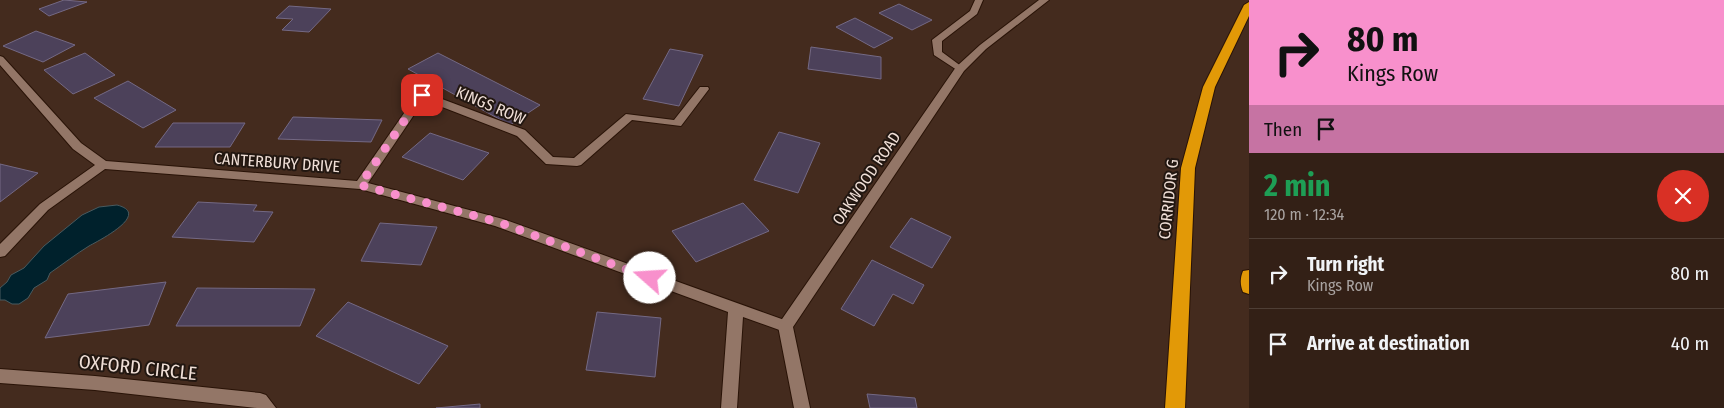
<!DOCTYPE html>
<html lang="en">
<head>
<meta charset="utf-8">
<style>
	body { margin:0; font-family:"Fira Sans Condensed",sans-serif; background:#3e2d23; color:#f1f3f6; height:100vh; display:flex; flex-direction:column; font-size:19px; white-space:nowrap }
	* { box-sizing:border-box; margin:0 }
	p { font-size:16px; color:#a9a3a1 }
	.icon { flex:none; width:28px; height:28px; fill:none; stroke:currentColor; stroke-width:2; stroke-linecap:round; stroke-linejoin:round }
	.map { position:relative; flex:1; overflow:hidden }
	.side { display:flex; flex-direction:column; background:#332016; width:475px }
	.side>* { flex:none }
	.guide { background:#f890cc; color:#111; overflow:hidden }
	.pin { position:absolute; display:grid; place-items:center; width:42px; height:42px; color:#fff; margin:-21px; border-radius:10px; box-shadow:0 2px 8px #0006 }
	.me { position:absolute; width:55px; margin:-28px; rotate:289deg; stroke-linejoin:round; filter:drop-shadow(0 0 4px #0008) }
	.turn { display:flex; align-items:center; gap:18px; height:105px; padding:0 15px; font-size:22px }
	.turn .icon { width:65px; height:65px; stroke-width:2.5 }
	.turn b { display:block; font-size:35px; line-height:42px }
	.then { display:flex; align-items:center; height:48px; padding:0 15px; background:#0003; gap:10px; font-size:19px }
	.round { display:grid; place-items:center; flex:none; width:52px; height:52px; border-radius:26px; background:#3e2d23 }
	.overview { display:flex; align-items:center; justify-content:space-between; height:85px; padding:0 15px }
	h1 { font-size:30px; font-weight:700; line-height:38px; color:#1e9e55 }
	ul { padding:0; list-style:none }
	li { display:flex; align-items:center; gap:15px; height:70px; padding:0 15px; border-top:1px solid #4e3e35 }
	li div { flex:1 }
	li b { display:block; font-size:19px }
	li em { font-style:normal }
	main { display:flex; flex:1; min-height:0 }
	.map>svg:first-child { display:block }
</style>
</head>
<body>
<main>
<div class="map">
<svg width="1249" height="408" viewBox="0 0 1249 408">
	<rect width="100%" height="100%" fill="#442b1e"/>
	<path fill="#00212c" stroke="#485a5f" d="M117,205C152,214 98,241 89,246C76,254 63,264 50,273L47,280L34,288L28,298L19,304H12L5,300H0V288L7,282L11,275L24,268L44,246L82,215L99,207Z"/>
	<path fill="#4c415a" stroke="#746984" d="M64,0L87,2L49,16L39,9Z
		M899,4L932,20L912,30L879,13Z
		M289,6L331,9L309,32L282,30L293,19L276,18Z
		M855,18L893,38L874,48L836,27Z
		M36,31L75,45L43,62L3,46Z
		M811,47L881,57V79L808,69Z
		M670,49L703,55L679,106L643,99Z
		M85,53L115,75L73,94L44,70Z
		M438,53L540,105L510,125L408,69Z
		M128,81L176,110L143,128L94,98Z
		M293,117L382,120L371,142L278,139Z
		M173,123H245L230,147H155Z
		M779,132L820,143L798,193L754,180Z
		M430,133L489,153L463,180L402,157Z
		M0,164L38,173L0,202Z
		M198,202L257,205L253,211L273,212L254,242L172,237Z
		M743,203L769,231L696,262L672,231Z
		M911,218L951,237L932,268L890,247Z
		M380,223L437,227L421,265L361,261Z
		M872,260L924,285L913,304L893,294L874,326L841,309Z
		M166,282L149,325L45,338L68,294Z
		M197,288L315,289L300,326H176Z
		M348,302L448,346L419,384L316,336Z
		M597,312L661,318L655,377L586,370Z
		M867,394L915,398L917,408H870Z
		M480,404V408H436Z"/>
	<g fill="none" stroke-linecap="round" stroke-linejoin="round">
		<defs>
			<path id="street" d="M975,0H983L977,14L942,41V52L965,69L960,72L934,55L932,40L970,11Z
				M0,56L3,57L81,143L106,161L357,181L418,93H426L525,130L553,157L574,158L626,114L674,120L700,87H708L709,89L681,126L632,120L581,165L577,166L546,164L517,136L424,100L368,183L503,219L790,322L792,326L790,330L785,332L743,317L737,408H721L728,312L495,226L360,189L105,169L48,210L5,256L0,257V244L40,204L95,165L73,149L0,65Z
				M0,369L95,376L260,393L266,395L276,408H257L95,390L0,383Z"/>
			<path id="secondary" d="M1039,0H1049L986,49L964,71L793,327L810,408H794L778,326L780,322L956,67L980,45Z"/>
			<path id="highway" d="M1249,2V16L1215,87L1195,168L1185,408H1165L1181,168L1203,87L1244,5Z
				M1249,270V294L1243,292C1240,285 1240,278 1243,271Z"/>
		</defs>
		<use href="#street" stroke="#291307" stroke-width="2"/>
		<use href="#secondary" stroke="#291307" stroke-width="2"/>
		<use href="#highway" stroke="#291307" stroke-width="2"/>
		<use href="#street" fill="#937667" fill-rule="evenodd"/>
		<use href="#secondary" fill="#937667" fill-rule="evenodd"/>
		<use href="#highway" fill="#e29907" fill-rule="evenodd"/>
	</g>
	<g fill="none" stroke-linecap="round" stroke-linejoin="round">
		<path stroke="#f890cc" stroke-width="9" stroke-dasharray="0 16.2" d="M422,95L360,185L498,222L650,278"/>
	</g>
	<g text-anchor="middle" stroke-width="4" stroke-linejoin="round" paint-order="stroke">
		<g font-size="16" fill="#f0dfd7" stroke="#221711">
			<text transform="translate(491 105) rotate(23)" y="6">KINGS ROW</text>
			<text transform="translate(277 162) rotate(4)" y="6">CANTERBURY DRIVE</text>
			<text transform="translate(866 178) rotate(-56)" y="6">OAKWOOD ROAD</text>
			<text transform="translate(1168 199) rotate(-84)" y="6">CORRIDOR G</text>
		</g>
		<g font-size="19" fill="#f0dfd7" stroke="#221711">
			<text transform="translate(138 367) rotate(6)" y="7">OXFORD CIRCLE</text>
		</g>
	</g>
</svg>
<div class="pin" style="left:422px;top:95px;background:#d93025"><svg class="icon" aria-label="arrive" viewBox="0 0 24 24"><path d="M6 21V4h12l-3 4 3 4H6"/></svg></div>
<svg class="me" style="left:650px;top:278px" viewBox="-20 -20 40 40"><circle r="19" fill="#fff"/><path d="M0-13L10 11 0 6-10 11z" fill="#f890cc"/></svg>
</div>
<section class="side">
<div class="guide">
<div class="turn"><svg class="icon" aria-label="right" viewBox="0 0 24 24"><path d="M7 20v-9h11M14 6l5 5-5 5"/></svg><div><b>80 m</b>Kings Row</div></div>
<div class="then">Then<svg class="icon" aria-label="arrive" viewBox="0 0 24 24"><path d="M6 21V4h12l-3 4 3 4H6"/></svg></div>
</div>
<div class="overview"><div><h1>2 min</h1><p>120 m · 12:34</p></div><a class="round" style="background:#d93025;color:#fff"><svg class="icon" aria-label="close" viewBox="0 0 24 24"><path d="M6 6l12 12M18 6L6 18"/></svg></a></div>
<ul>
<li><svg class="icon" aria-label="right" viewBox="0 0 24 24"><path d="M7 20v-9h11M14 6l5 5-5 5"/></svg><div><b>Turn right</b><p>Kings Row</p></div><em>80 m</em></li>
<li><svg class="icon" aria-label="arrive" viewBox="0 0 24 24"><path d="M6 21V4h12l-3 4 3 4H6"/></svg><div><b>Arrive at destination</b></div><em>40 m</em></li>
</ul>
</section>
</main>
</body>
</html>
